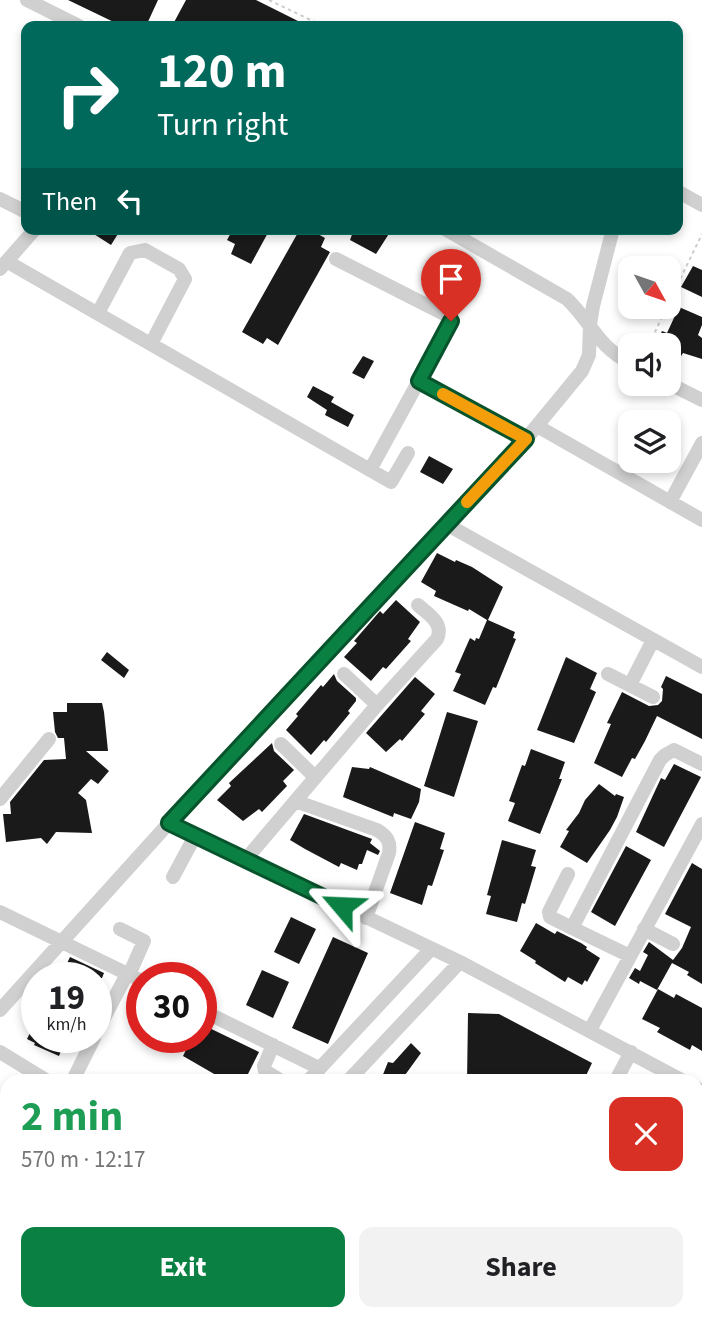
<!DOCTYPE html>
<html lang="en">
<head>
<meta charset="utf-8">
<style>
	body { margin:0; font-family:"Source Sans 3",sans-serif; background:#f2f2f2; color:#202124; height:100vh; display:flex; flex-direction:column; font-size:26px; white-space:nowrap }
	* { box-sizing:border-box; margin:0 }
	p { font-size:23px; color:#757577 }
	.icon { flex:none; width:38px; height:38px; fill:none; stroke:currentColor; stroke-width:2; stroke-linecap:round; stroke-linejoin:round }
	.map { position:relative; flex:1; overflow:hidden }
	.side { position:absolute; left:0px; top:1074px; width:704px; height:247px; display:flex; flex-direction:column; background:#fff; border-radius:21px 21px 0 0; box-shadow:0 4px 10px #0003 }
	.side>* { flex:none }
	.guide { position:absolute; left:21px; top:21px; width:662px; height:214px; border-radius:14px; box-shadow:0 4px 10px #0003; background:#00695c; color:#fff; overflow:hidden }
	.needle { width:46px; rotate:130deg }
	.buttons { position:absolute; left:618px; top:256px; display:grid; gap:14px }
	.buttons a { display:grid; place-items:center; width:63px; height:63px; border-radius:14px; background:#fff; box-shadow:0 4px 10px #0003; font-size:35px }
	.speed { position:absolute; left:21px; top:962px; display:flex; gap:14px; font-size:35px; font-weight:700; text-align:center }
	.speed>* { display:grid; place-content:center; width:91px; height:91px; border-radius:50%; background:#fff; box-shadow:0 4px 10px #0003; line-height:1 }
	.speed small { font-size:18px; font-weight:400 }
	.speed .limit { border:10px solid #d22; background:#fff; color:#111 }
	.pin { position:absolute; display:grid; place-items:center; width:60px; height:60px; color:#fff; margin:-72px -30px; border-radius:50% 50% 50% 0; rotate:-45deg; box-shadow:0 0 7px #0007 }
	.pin .icon { rotate:45deg }
	.me { position:absolute; width:77px; margin:-38px; rotate:296deg; stroke-linejoin:round; filter:drop-shadow(0 0 5px #0008) }
	.turn { display:flex; align-items:center; gap:24px; height:147px; padding:0 21px; font-size:32px }
	.turn .icon { width:91px; height:91px; stroke-width:2.5 }
	.turn b { display:block; font-size:49px; line-height:60px }
	.then { display:flex; align-items:center; height:66px; padding:0 21px; background:#0003; gap:14px; font-size:26px }
	.round { display:grid; place-items:center; flex:none; width:74px; height:74px; border-radius:14px; background:#f2f2f2 }
	.summary { display:flex; align-items:center; justify-content:space-between; height:119px; padding:0 21px }
	h1 { font-size:42px; font-weight:700; line-height:52px; color:#1e9e55 }
	.cta { display:flex; gap:14px; margin-top:auto; padding:14px 21px }
	.cta a { flex:1; height:80px; border-radius:14px; background:#0b8043; color:#fff; font-size:28px; font-weight:700; line-height:80px; text-align:center }
	.cta a+a { background:#f2f2f2; color:#202124 }
	.map>svg:first-child { display:block }
</style>
</head>
<body>
<div class="map">
<svg width="702" height="1320" viewBox="0 0 702 1320">
	<rect width="100%" height="100%" fill="#fff"/>
	<path fill="#1a1a1a" d="M68,0H158L146,26H122Z
		M186,0H256L308,26H172Z
		M86,229H121L111,245Z
		M233,229H270L251,264L231,254L235,244L227,240Z
		M300,229H309L325,238L321,247L330,252L278,345L267,338L263,344L242,332Z
		M354,229H392L376,254L350,240Z
		M693,266L702,270V297L681,287Z
		M679,307L702,317V325L698,335L702,338V359L683,353L670,374L668,344L658,340L662,331L667,333Z
		M363,356L374,361L364,379L352,373Z
		M313,386L334,397L331,402L354,415L348,427L325,415L327,410L307,397Z
		M429,456L453,469L443,484L420,472Z
		M437,553L455,562L456,560L472,567L503,587L488,620L515,632L513,638L516,639L496,688L493,687L485,705L453,691L461,674L455,672L470,638L475,641L476,638L479,639L487,620L469,609L468,611L434,596L436,591L421,582Z
		M396,600L420,622L408,639L411,641L386,669L383,667L371,681L344,657L357,643L354,641L380,611L383,614Z
		M107,652L129,670L124,678L101,660Z
		M566,657L597,673L590,689L596,692L574,743L537,730Z
		M334,674L337,681L356,698V701L348,711L350,713L326,742L324,740L311,755L286,730L298,716L296,714L321,685L323,687Z
		M666,676L702,694V739L657,716L645,741L635,759L632,758L622,777L594,763L611,724L607,723L622,692L649,706L658,705L662,701L663,689L661,687Z
		M415,677L435,694L421,711L425,714L402,741L400,739L386,752L366,733Z
		M67,703H102L104,712L108,751H86L109,771L98,784L91,779L78,793L86,800L92,833L56,832L47,844L41,838L6,842L3,814H11L10,802L44,760L66,759L64,738H58L55,732L53,712H67Z
		M447,712L478,721L454,797L424,786Z
		M272,743L274,751L294,770L283,781L287,786L262,812L259,809L243,821L217,800L231,786L229,783Z
		M531,749L565,762L559,779H562L540,834L508,821L515,803L509,801L522,765L525,766Z
		M674,764L701,777L664,847L636,832L661,778L665,780Z
		M352,767L369,769L370,767L421,789L419,802L411,819L394,813L393,817L343,797Z
		M599,784L615,796L616,794L624,797L617,817L610,830L587,863L560,847L569,831L566,830L579,813L585,800Z
		M304,814L372,839L370,843L380,851L378,855L367,850L362,864H359L357,870L341,863L339,867L305,849L290,840Z
		M415,822L445,833L440,849L444,850L432,886L428,885L422,905L390,893Z
		M502,840L536,850L531,866L536,867L525,904L522,903L517,922L486,914L491,896L487,895Z
		M626,846L651,860L615,926L591,912Z
		M692,863L702,869V984L687,975L689,972L672,963L657,990L640,981L639,984L629,978L635,968L640,971L648,955L643,952L649,942L673,960L682,948L691,927L665,914Z
		M291,917L316,929L299,964L274,952Z
		M536,923L555,934L557,931L581,943L587,947L586,949L600,958L587,982L585,980L582,985L568,977L565,982L535,963L536,961L520,951Z
		M333,937L368,953L328,1044L292,1028Z
		M70,957L104,973L102,978H60Z
		M262,970L289,982L273,1018L246,1005Z
		M658,989L674,998L676,994L702,1008V1051L692,1045L690,1050L657,1032L660,1028L642,1019Z
		M468,1013L499,1014L592,1063L583,1082H467Z
		M37,1019V1040L38,1038H70L64,1052L61,1051L59,1056L34,1045L35,1043L27,1039Z
		M201,1024L259,1052L244,1082H228L183,1056L192,1038H201Z
		M411,1043L421,1053L400,1082H380L388,1062L393,1063Z"/>
	<g fill="none" stroke-linecap="round" stroke-linejoin="round">
		<path stroke="#cdcdcd" stroke-width="2" stroke-dasharray="3.5 3.5" stroke-linecap="butt" d="M269,0L323,26
			M668,304L702,234
			M649,345L667,306"/>
		<path stroke="#d0d0d0" stroke-width="14" d="M27,0L79,26
			M677,191L702,205
			M0,199L26,212
			M445,229L567,299C592,323 597,346 630,363
			M336,259L450,317V324L370,470
			M13,265L391,482L408,453
			M0,269L35,229
			M98,313L130,253L145,250L179,269L185,279L151,344
			M419,381L526,439
			M668,383L702,400
			M537,426L702,520
			M670,502L702,443
			M446,524L702,667
			M344,674L377,705
			M608,674L653,697
			M630,685L653,640
			M281,744L315,777
			M0,799L49,739
			M295,801L377,830C387,836 391,842 389,853L366,918
			M169,823L460,962L685,1082
			M246,859L377,705L437,639C444,623 429,615 418,605
			M568,874L549,912L550,917L572,928
			M173,877L195,836
			M0,912L142,981
			M120,929L144,941L129,975
			M644,929L673,944
			M630,956L572,928L660,760L665,755L674,750L702,764
			M0,1010L169,823L526,439L582,371L589,355L590,325L593,306L613,229
			M201,1010L319,1068
			M590,1030L702,824
			M96,1033L127,974
			M273,1045L264,1066L265,1071L283,1082
			M0,1052L49,1082
			M72,1082L94,1038
			M307,1082L431,949
			M347,1082L460,962
			M615,1082L631,1052
			M696,1088L702,1091
			M0,1227L7,1231
			M696,1263L702,1265
			M142,1314L152,1320
			M404,1314L413,1320
			M120,1320L125,1314
			M557,1320L560,1314"/>
	</g>
	<g fill="none" stroke-linecap="round" stroke-linejoin="round">
		<defs>
			<path id="route" d="M342,906L169,823L526,439L419,381L451,321"/>
		</defs>
		<use href="#route" stroke="#07532c" stroke-width="18"/>
		<use href="#route" stroke="#0b8043" stroke-width="12"/>
		<path stroke="#f59e0b" stroke-width="12" d="M443,394L526,439L467,502"/>
	</g>
</svg>
<div class="buttons">
<a><svg class="needle" viewBox="-14 -14 28 28"><path d="M0-13l5 13h-10z" fill="#e53935"/><path d="M0 13l5-13h-10z" fill="#757577"/></svg></a>
<a><svg class="icon" aria-label="sound" viewBox="0 0 24 24"><path d="M4 9h4l5-4v14l-5-4H4zM17 9q2 3 0 6"/></svg></a>
<a><svg class="icon" aria-label="layers" viewBox="0 0 24 24"><path d="M12 4l9 5-9 5-9-5zM3 14l9 5 9-5"/></svg></a>
</div>
<div class="speed"><div>19<small>km/h</small></div><div class="limit">30</div></div>
<div class="pin" style="left:451px;top:321px;background:#d93025"><svg class="icon" aria-label="arrive" viewBox="0 0 24 24"><path d="M6 21V4h12l-3 4 3 4H6"/></svg></div>
<svg class="me" style="left:342px;top:906px" viewBox="-20 -20 40 40"><path d="M0-17L14 15 0 8-14 15z" fill="#0b8043" stroke="#fff" stroke-width="4"/></svg>
<div class="guide">
<div class="turn"><svg class="icon" aria-label="right" viewBox="0 0 24 24"><path d="M7 20v-9h11M14 6l5 5-5 5"/></svg><div><b>120 m</b>Turn right</div></div>
<div class="then">Then<svg class="icon" aria-label="left" viewBox="0 0 24 24"><path d="M17 20v-9H6M10 6l-5 5 5 5"/></svg></div>
</div>
<section class="side">
<div class="summary"><div><h1>2 min</h1><p>570 m · 12:17</p></div><a class="round" style="background:#d93025;color:#fff"><svg class="icon" aria-label="close" viewBox="0 0 24 24"><path d="M6 6l12 12M18 6L6 18"/></svg></a></div>
<div class="cta"><a>Exit</a><a>Share</a></div>
</section>
</div>
</body>
</html>
